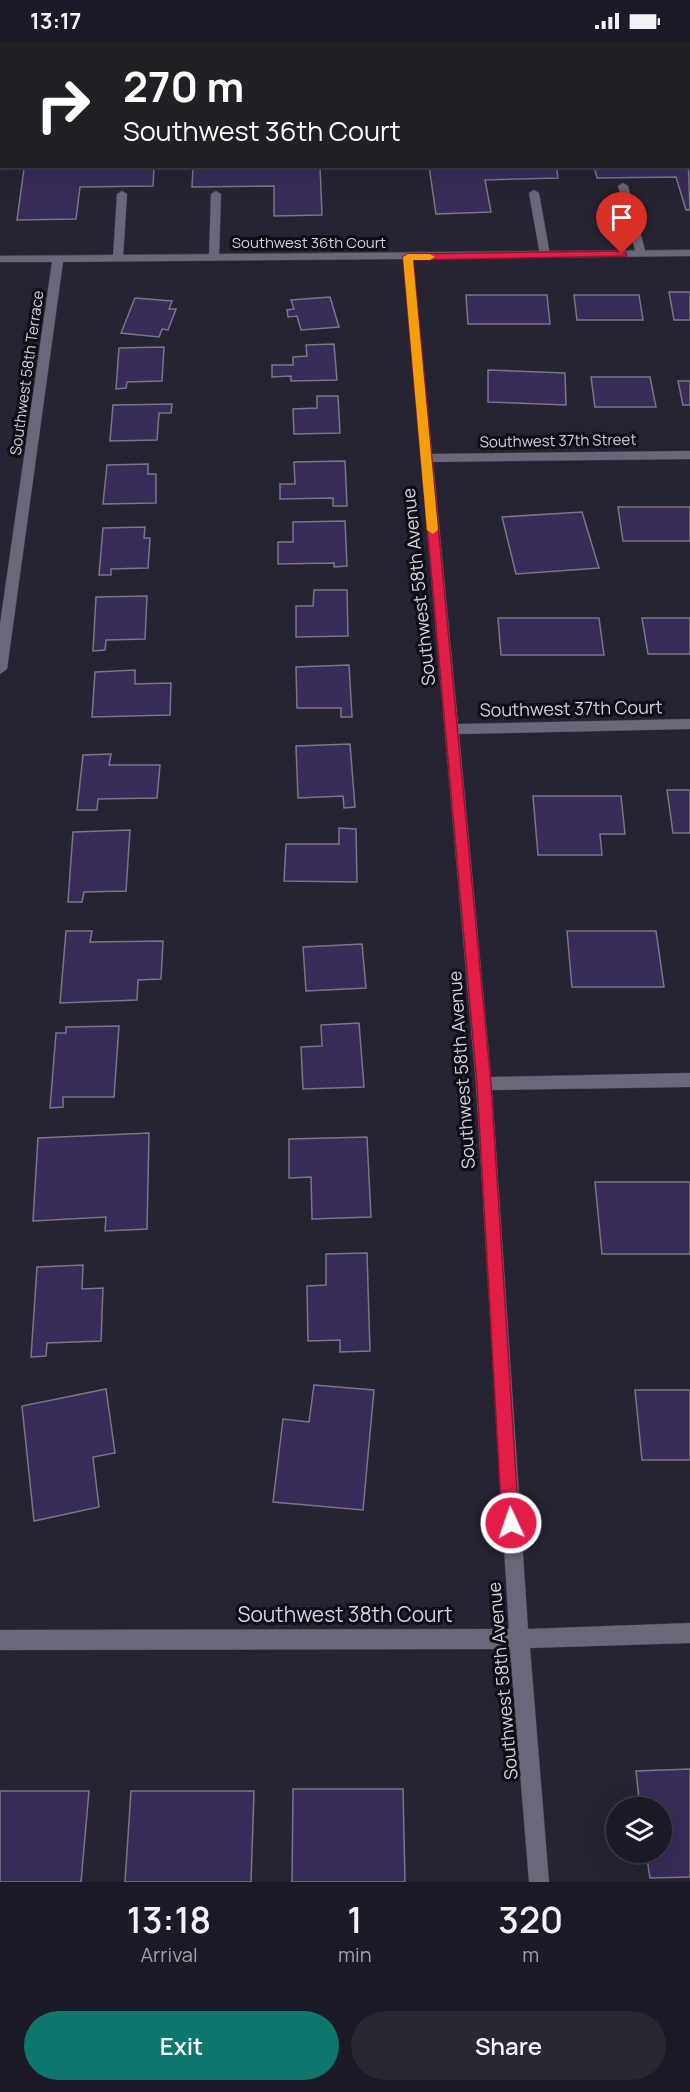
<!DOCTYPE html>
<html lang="en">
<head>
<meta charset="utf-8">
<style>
	body { margin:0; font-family:Manrope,sans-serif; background:#292732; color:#f1f3f6; height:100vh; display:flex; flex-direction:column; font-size:22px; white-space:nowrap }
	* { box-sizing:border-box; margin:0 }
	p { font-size:20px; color:#a0a1a7 }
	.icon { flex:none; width:33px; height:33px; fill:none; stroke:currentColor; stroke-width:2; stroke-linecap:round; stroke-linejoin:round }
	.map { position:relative; height:1840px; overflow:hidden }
	.side { display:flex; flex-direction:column; background:#1c1a26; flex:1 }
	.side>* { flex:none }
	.guide { position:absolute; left:0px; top:0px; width:690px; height:126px; box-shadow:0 6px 24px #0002,0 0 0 2px #3a3843; background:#202124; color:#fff; overflow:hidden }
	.tools { position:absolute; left:606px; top:1755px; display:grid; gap:12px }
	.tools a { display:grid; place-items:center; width:66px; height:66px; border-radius:50%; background:#1c1a26; box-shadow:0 6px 24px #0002,0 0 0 2px #3a3843; font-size:30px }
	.pin { position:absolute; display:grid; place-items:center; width:51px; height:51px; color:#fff; margin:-62px -26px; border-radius:50% 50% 50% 0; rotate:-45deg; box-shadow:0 0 6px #0007 }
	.pin .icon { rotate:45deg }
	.me { position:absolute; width:66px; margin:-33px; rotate:357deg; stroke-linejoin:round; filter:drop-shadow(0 0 4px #0008) }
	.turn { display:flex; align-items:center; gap:21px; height:126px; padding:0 24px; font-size:27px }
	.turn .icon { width:78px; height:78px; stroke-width:2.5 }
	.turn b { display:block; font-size:42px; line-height:51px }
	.eta { display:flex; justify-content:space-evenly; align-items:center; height:102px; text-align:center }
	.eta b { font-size:36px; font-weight:600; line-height:42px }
	.primary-button { display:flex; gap:12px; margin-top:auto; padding:12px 24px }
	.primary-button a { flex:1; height:69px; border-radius:36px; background:#0f766e; color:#fff; font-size:24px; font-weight:600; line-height:69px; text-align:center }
	.primary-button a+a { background:#292732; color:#f1f3f6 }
	.status { display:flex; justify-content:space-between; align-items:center; height:42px; padding:0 30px; background:#1c1a26; direction:ltr }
	.status svg { height:16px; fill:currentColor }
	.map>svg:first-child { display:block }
</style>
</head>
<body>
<div class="status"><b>13:17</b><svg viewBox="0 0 49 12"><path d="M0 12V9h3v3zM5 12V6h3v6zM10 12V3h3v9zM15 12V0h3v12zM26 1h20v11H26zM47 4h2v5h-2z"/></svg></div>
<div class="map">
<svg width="690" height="1840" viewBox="0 0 690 1840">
	<rect width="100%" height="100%" fill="#262333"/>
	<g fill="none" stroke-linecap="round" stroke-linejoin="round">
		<path fill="#100228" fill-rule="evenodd" d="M375,0H403L374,2Z"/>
	</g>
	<path fill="#382b57" stroke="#797588" stroke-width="1.5" d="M688,115L690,168H686L676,135L597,136L594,124H688Z
		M154,124L153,144L80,145L76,177L17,178L24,127Z
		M320,124L322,173L274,174V144L192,145L193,125Z
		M429,124H556L558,136L485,138L491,170L436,172Z
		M669,250H690V278H674Z
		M466,253H547L550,282H468Z
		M574,253H639L643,278H577Z
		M330,255L339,285L301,288L297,274L288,275L287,268L294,267L291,258Z
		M135,256L172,259L169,267H176L168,288L162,287L159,295L121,291Z
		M334,302L337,338L291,339V334L272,335V323H293V315L307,314L306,303Z
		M164,305L162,339L127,340L126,346L116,347L119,306Z
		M488,328L565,331L566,363L488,360Z
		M591,335H650L656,365H595Z
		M678,339H690V363H683Z
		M317,354H338L340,391L294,392L293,367L317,366Z
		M172,362L171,371H159L157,398L110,399L113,363Z
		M345,419L347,464H333V456L280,457V442H295L294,420Z
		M148,422V432H156V461L103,462L107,423Z
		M618,465H690V499H623Z
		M582,470L599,526L516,532L502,475Z
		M345,479L347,524L334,525V521L278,522V500H293V480Z
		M145,485L144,496H150L148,526L111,527V533H99L103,486Z
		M314,548H347L348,594L296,595V564H313Z
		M147,554L145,597L106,598L105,608L93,609L96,555Z
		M498,576H599L604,613H501Z
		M642,576H690V612H648Z
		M349,623L352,675H341V666H297L296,625Z
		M135,628V642L171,641L170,673L92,675L95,630Z
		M350,702L355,765L344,766L343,754L298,756L296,704Z
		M111,712L109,723H160L157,756L98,757L97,768H77L83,713Z
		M667,748H690V791H673Z
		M533,754H621L625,792H600L602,813H538Z
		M339,786L356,787L357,840L284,839L286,802H339Z
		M130,788L126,849L84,850L82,860H68L73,790Z
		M66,889H92L90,900L163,899L161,937L138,938L137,958L60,961Z
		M567,889H656L664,945H572Z
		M362,902L366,946L306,949L303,905Z
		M359,981L364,1045L303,1047L301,1005L322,1004L321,983Z
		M119,984L114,1055H63V1065L50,1066L56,991H66V985Z
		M149,1091L147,1187L105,1189L106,1175L33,1179L38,1096Z
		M367,1095L371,1175L312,1177L311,1135L289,1136V1097Z
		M595,1140H690V1212H602Z
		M367,1211L370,1309L340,1310V1298L308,1299L307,1244L326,1243V1212Z
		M83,1223L82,1247L103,1246L101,1299L47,1301L46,1314L31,1315L37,1225Z
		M314,1343L374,1348L363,1468L273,1460L283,1377L309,1380Z
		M106,1347L115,1411L93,1415L99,1465L34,1479L22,1364Z
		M635,1348H690V1418H642Z
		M690,1727V1835L650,1836L646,1810H662V1766H640L636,1729Z
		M293,1747H403L405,1840H292Z
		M0,1749H89L81,1840H0Z
		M131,1749H254L251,1840H125Z"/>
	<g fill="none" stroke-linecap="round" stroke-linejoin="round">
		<defs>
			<path id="service" d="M11,0H21L11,2Z
				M324,0H334V2H324Z
				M2,16V22L0,23V17Z
				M623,141L628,144L646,212L645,214L636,212L618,144Z
				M534,148L539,151L550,213L545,216L540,213L529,151Z
				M122,149L127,152L123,216L118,219L113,216L117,152Z
				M216,149L221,152L219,216L214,219L209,216L211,152Z"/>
			<path id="minor" d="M537,0H547L537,2Z
				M0,71H2V77H0Z
				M688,75H690V81H688Z
				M690,208V214L413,217L432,412L690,409V417L433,420L458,682L690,677V687L459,692L491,1035L690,1031V1045L492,1048L528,1587L690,1581V1601L530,1606L549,1840H529L510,1607L0,1608V1588L509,1587L476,1042L403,217L63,220L7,627L0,632V582L52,220H0V214Z"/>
		</defs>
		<use href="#service" stroke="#433f4d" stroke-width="1"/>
		<use href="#minor" stroke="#433f4d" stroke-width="1"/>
		<use href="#service" fill="#6b677a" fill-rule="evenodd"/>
		<use href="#minor" fill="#6b677a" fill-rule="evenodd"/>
	</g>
	<path fill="#e11d48" stroke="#92132f" stroke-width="1.5" d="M622,209L627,212L626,214L413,218L491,1042L519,1481L517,1487L511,1489L505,1487L502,1481L477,1042L403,215L408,212Z"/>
	<path fill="#f59e0b" d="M408,212H430L435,215L430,218H413L438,488L433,492L427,488L403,215Z"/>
	<g text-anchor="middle" stroke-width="6" stroke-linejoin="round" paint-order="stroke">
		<g font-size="15" fill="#d5d2dd" stroke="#0f0d15">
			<text x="309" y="206">Southwest 36th Court</text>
			<text transform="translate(27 331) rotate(-82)" y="5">Southwest 58th Terrace</text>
			<text transform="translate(558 399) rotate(-1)" y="5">Southwest 37th Street</text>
		</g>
		<g font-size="18" fill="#d5d2dd" stroke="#0f0d15">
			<text transform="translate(419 545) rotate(-96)" y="6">Southwest 58th Avenue</text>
			<text transform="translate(571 667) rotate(-1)" y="6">Southwest 37th Court</text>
			<text transform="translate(462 1028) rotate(-94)" y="6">Southwest 58th Avenue</text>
			<text transform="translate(503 1639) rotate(-95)" y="6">Southwest 58th Avenue</text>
		</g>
		<g font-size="21" fill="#d5d2dd" stroke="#0f0d15">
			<text x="345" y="1580">Southwest 38th Court</text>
		</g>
	</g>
</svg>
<div class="tools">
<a><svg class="icon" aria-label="layers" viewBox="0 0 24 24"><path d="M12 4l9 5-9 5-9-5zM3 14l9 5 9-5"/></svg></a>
</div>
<div class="pin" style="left:622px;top:212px;background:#d93025"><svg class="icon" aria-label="arrive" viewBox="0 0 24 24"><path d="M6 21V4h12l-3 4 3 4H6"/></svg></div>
<svg class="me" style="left:511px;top:1481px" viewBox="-20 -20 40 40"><circle r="17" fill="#e11d48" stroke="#fff" stroke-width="3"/><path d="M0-11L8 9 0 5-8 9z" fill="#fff"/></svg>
<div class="guide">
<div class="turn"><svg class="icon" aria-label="right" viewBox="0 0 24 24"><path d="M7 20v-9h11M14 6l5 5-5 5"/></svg><div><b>270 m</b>Southwest 36th Court</div></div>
</div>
</div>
<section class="side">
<div class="eta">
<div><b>13:18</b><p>Arrival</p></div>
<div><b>1</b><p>min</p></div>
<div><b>320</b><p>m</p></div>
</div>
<div class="primary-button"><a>Exit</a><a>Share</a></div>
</section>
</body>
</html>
